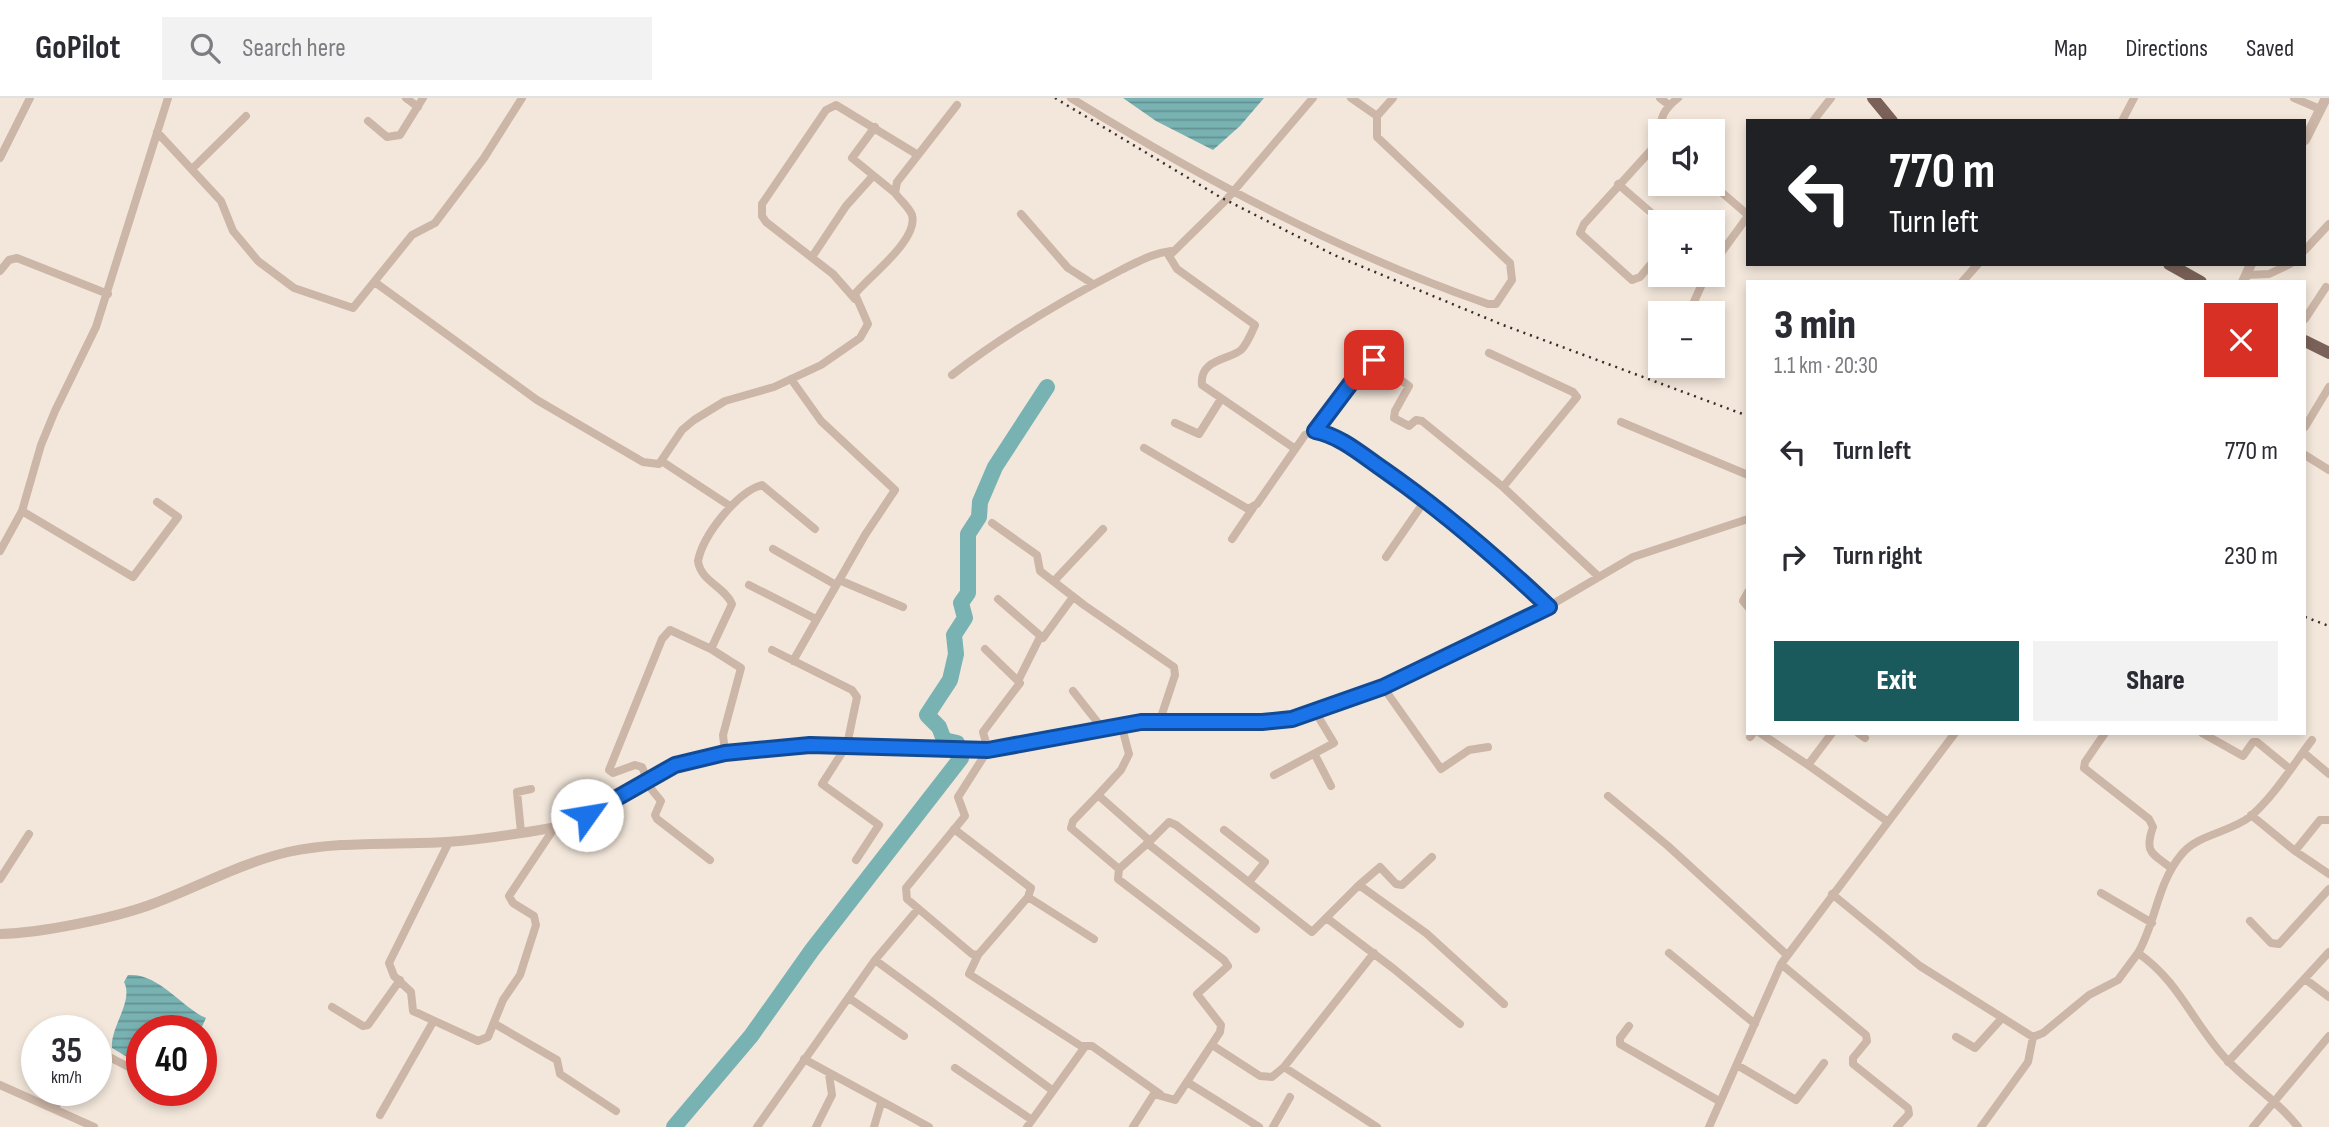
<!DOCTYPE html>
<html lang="en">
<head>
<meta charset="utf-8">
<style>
	body { margin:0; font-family:"Sofia Sans Condensed",sans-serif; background:#f2f2f3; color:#2b2b33; height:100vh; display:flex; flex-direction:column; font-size:26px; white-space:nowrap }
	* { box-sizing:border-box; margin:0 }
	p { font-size:23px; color:#7c7c81 }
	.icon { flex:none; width:38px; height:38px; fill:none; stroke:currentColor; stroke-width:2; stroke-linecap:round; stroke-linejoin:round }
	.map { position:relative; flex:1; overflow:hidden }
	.side { position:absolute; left:1746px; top:182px; width:560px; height:455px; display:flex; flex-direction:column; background:#fff; border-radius:0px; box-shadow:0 4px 10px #0003 }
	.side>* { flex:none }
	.top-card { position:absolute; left:1746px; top:21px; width:560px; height:147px; border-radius:0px; box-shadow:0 4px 10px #0003; background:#202124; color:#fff; overflow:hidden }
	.tools { position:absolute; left:1648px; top:21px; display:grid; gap:14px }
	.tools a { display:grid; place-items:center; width:77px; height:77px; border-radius:0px; background:#fff; box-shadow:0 4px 10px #0003; font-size:35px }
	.speed { position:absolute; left:21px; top:917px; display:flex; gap:14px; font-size:35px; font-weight:700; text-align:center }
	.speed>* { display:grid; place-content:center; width:91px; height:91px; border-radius:50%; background:#fff; box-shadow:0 4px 10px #0003; line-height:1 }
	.speed small { font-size:18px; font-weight:400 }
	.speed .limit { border:10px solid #d22; background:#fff; color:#111 }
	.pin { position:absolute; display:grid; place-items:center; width:60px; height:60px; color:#fff; margin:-30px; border-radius:14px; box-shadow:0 4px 10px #0006 }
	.me { position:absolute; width:77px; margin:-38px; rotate:58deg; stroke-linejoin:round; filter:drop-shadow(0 0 5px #0008) }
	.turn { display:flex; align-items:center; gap:24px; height:147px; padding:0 28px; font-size:32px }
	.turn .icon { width:91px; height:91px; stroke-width:2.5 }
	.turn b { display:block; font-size:49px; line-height:60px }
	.round { display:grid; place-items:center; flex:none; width:74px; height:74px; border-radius:0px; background:#f2f2f3 }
	.overview { display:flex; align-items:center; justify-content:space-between; height:119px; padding:0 28px }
	h1 { font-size:42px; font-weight:800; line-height:52px }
	.action { display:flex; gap:14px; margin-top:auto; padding:14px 28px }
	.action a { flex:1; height:80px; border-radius:0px; background:#1b5a5c; color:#fff; font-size:28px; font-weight:800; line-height:80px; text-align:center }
	.action a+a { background:#f2f2f3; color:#2b2b33 }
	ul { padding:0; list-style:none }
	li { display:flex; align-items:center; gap:21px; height:105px; padding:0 28px }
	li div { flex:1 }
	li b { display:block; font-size:26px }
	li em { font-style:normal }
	header { display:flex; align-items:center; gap:42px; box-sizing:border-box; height:98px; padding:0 35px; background:#fff; border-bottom:2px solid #e1e1e2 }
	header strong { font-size:33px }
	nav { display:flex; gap:38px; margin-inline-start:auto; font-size:24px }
	.search { width:490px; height:63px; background:#f2f2f3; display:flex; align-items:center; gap:18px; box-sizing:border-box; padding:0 24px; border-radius:0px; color:#7c7c81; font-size:26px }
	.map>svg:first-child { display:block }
</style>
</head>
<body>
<header>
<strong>GoPilot</strong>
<div class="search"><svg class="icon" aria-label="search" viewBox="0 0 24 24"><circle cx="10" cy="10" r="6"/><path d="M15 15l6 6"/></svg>Search here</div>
<nav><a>Map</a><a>Directions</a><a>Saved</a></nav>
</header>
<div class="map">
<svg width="2329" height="1029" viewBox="0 0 2329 1029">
	<defs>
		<pattern id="water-rules" width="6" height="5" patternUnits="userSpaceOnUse" patternTransform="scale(1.75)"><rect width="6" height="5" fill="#79b2b2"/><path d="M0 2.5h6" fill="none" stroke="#649191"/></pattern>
	</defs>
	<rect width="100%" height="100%" fill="#f3e7db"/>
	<path fill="url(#water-rules)" d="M1123,0H1264L1240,28L1213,52L1156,23Z
		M128,877C159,875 180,908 206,920L200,933H142V968L112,950C110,929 134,903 124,884Z"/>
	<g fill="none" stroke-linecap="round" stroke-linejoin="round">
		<path stroke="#79b2b2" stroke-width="16" d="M674,1029L751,938L812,852L961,660L957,645L944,642L939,629L927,617L950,582L956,556L954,537L965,520L961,505L968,495V436L979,419L980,404L995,369L1047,289"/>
		<path stroke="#ccb6a7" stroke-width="8" d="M406,0L418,9
			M1071,0C1203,81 1341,155 1488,206H1496L1512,182L1510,165L1377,39V18L1393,0
			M1351,0L1377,18
			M1660,0L1669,7
			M2294,0L2320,11
			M368,23L387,39L400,37L423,0
			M1813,23L1831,0
			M2122,23L2134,0
			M875,29L852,60L895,95
			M157,34L221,103L233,133L258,163L294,190L353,210L412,137L435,125L484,60L522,0
			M0,60L30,0
			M192,71L246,18
			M1618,86L1662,124
			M1712,86L1748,117
			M1021,116L1068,170L1093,186
			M2305,152L2329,126
			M1661,154L1640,179L1632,182L1580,135L1584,126L1653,50C1666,27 1653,20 1678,0
			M812,159L846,108L872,79
			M1713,166L1748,118
			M0,173L9,162L17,160L108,196
			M2246,177L2269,176L2290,166
			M1962,184L1978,166
			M376,185L537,302L643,364L659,366L682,332L694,322L725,303L774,289L821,267L860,240L868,226L855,196C868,179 919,142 912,117C909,109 900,102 895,95L897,84L957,7
			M855,201L833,176L766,124L762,118V106L826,12L836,7L918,57
			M1689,215L1706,177
			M2305,221L2326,189
			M1489,255L1573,294L1577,299L1503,389
			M952,277C1005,236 1061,203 1121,172C1138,164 1152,155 1171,153
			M791,281L821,323L895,392L865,437L793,563
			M1621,324L1748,377
			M1175,325L1199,336L1221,301
			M2305,329L2329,289
			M1315,333L1368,263L1373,262L1409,288L1395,313L1394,320L1409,328L1416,322L1422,323L1503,389L1598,478
			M1144,350L1248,411L1257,406L1305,337L1315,333L1334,339L1438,410L1549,509
			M1294,350L1202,287C1199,261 1229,262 1241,252C1247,246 1252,234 1255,227L1177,171L1169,158L1226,102L1313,0
			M2305,357L2329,372
			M663,364L730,408
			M22,413L133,479L178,419L157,404
			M992,425L1037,457L1040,473L1084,507L1174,569L1175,577L1160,622
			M1232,441L1253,410
			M773,451L836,487
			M0,453L22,413L41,347L55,313L96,229L168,0
			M1386,459L1426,401
			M839,482L903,509
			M1054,483L1103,431
			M749,487L816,521
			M1748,494L1743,503L1748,509
			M998,501L1043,540L1073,499
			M711,551L732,506C724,488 701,484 698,463C703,437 737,394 762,387L815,431
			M772,552L852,592L857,599L847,647L822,686L879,727L856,762
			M1019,581L1040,539
			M1383,589L1441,671L1469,652L1488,649
			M1073,593L1102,630
			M1121,626L1129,656L1121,672L1098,697L1150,743L1169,724L1176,727L1312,834L1359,787L1426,835L1504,906
			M1760,635L1808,667
			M1832,635L1808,667L1887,723
			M1858,635L1865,640
			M2105,635L2085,664L2084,670L2149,721L2153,729C2144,755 2152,755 2171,770
			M2202,635L2243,658L2253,644H2257L2290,671
			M1750,639L1753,635
			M946,651L988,652L1160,622L1262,624L1316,615L1383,589L1522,524L1633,459L1748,421
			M2303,654L2329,676
			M1315,657L1331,688
			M1274,677L1334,645L1316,615
			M1098,697L1073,723L1071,730L1119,771
			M1608,698L1668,748L1787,857
			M2251,717L2295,753L2320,722H2329
			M954,731L1031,790L1028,799L978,857L972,856L907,801L906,790L965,718L958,699L988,652L983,634L1020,585L985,551
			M1224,732L1265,764L1249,784
			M521,734L517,694L531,691
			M449,744L389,865L394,878L411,894L413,913L478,943L488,939L503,902L520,877L536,827L534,818L513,805L509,798L555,729
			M1147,745L1256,831
			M2295,753L2329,776
			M710,762L657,721L655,717L661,703L652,692L642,669L635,667L613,675L609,672L662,541L670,532L711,551L741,570L723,637L725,655
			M0,781L29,736
			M1359,787L1380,769L1396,786L1402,787L1432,759
			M2101,795L2152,825
			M1832,796L1920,868L2033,939L2043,935L2089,897L2118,882L2138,855C2180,884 2193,926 2227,962C2250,986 2278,1003 2298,1029
			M1028,799L1094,841
			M1328,821L1394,871L1460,926
			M2250,823L2271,845L2279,846L2329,791
			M1669,855L1755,926
			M2138,855C2156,824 2157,786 2181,757C2197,736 2230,735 2251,718C2275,697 2293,667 2312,642
			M978,857L969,876L1084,950L1027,1029
			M875,862L1052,992
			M1781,866L1866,937L1867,943L1853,960V966L1908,1010L1909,1016L1897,1029
			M2305,881L2329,899
			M849,900L904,938
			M332,909L363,928L368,927L400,882
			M495,926L557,962L560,976L616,1013
			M1629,928L1620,940V946L1719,1003
			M1956,939L1975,950L2002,920
			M1212,947L1260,978L1272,979L1284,969L1374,855
			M1083,948H1092L1160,996
			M96,952L142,976
			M804,961L929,1029
			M2228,964L2329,854
			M1737,967L1796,1002L1824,965
			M1284,969L1377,1029
			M955,970L1032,1022
			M1187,984L1259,1029
			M0,987L94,1029
			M55,1011L63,992
			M380,1017L433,924
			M757,1029L875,862L918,811
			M816,1029L832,997L829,976
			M874,1029L881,1005
			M1133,1029L1154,996L1175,1002L1220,934L1221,927L1197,896L1228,868L1224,862L1118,781L1119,771L1150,743
			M1273,1029L1290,999
			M1709,1029L1781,866L1955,635
			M1981,1029L2028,964L2033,939
			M2253,1029L2329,938"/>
		<path stroke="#ccb6a7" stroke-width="10" d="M2305,42L2326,0
			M2243,184L2251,166
			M0,836C41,835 116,820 155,805C200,788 241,765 288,754C339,743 394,747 446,744C481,742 517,736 551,730C598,722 633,681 678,666C764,637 857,652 946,651"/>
		<path stroke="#7b6258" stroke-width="12" d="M1873,0L1892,23
			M2169,166L2201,184
			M2305,243L2329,255"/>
		<path stroke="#382c28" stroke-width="2.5" stroke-dasharray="2 5" stroke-linecap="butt" d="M1055,0L1220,99L1334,157L1503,227L1748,318
			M2305,519L2329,528"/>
	</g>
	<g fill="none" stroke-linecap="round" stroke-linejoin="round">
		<defs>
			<path id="route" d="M587,717L675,667L725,655L810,647L988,652L1141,624H1262L1292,621L1383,589L1549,509C1496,459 1443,413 1384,372C1362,357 1341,338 1315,333L1366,265L1374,262"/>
		</defs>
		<use href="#route" stroke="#114b97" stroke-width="18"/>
		<use href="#route" stroke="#1a73e8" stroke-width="12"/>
	</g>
</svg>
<div class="tools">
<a><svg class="icon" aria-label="sound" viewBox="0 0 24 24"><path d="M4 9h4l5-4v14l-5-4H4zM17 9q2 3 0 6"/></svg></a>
<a>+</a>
<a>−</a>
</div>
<div class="speed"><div>35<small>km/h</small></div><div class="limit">40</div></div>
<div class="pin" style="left:1374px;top:262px;background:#d93025"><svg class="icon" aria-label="arrive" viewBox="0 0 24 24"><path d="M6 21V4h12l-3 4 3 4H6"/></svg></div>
<svg class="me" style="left:587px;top:717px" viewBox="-20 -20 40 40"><circle r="19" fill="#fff"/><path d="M0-13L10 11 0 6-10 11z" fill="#1a73e8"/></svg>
<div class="top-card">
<div class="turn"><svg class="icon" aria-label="left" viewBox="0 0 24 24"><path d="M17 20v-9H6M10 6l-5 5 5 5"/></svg><div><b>770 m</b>Turn left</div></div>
</div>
<section class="side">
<div class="overview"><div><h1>3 min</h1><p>1.1 km · 20:30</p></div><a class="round" style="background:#d93025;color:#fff"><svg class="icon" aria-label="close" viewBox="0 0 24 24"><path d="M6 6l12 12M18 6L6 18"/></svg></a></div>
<ul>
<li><svg class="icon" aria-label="left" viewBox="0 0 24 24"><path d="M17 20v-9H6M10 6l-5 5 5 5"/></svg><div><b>Turn left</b></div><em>770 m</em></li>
<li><svg class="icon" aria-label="right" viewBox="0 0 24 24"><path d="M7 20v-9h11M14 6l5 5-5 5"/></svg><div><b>Turn right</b></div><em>230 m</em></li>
</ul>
<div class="action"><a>Exit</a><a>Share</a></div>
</section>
</div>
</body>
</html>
